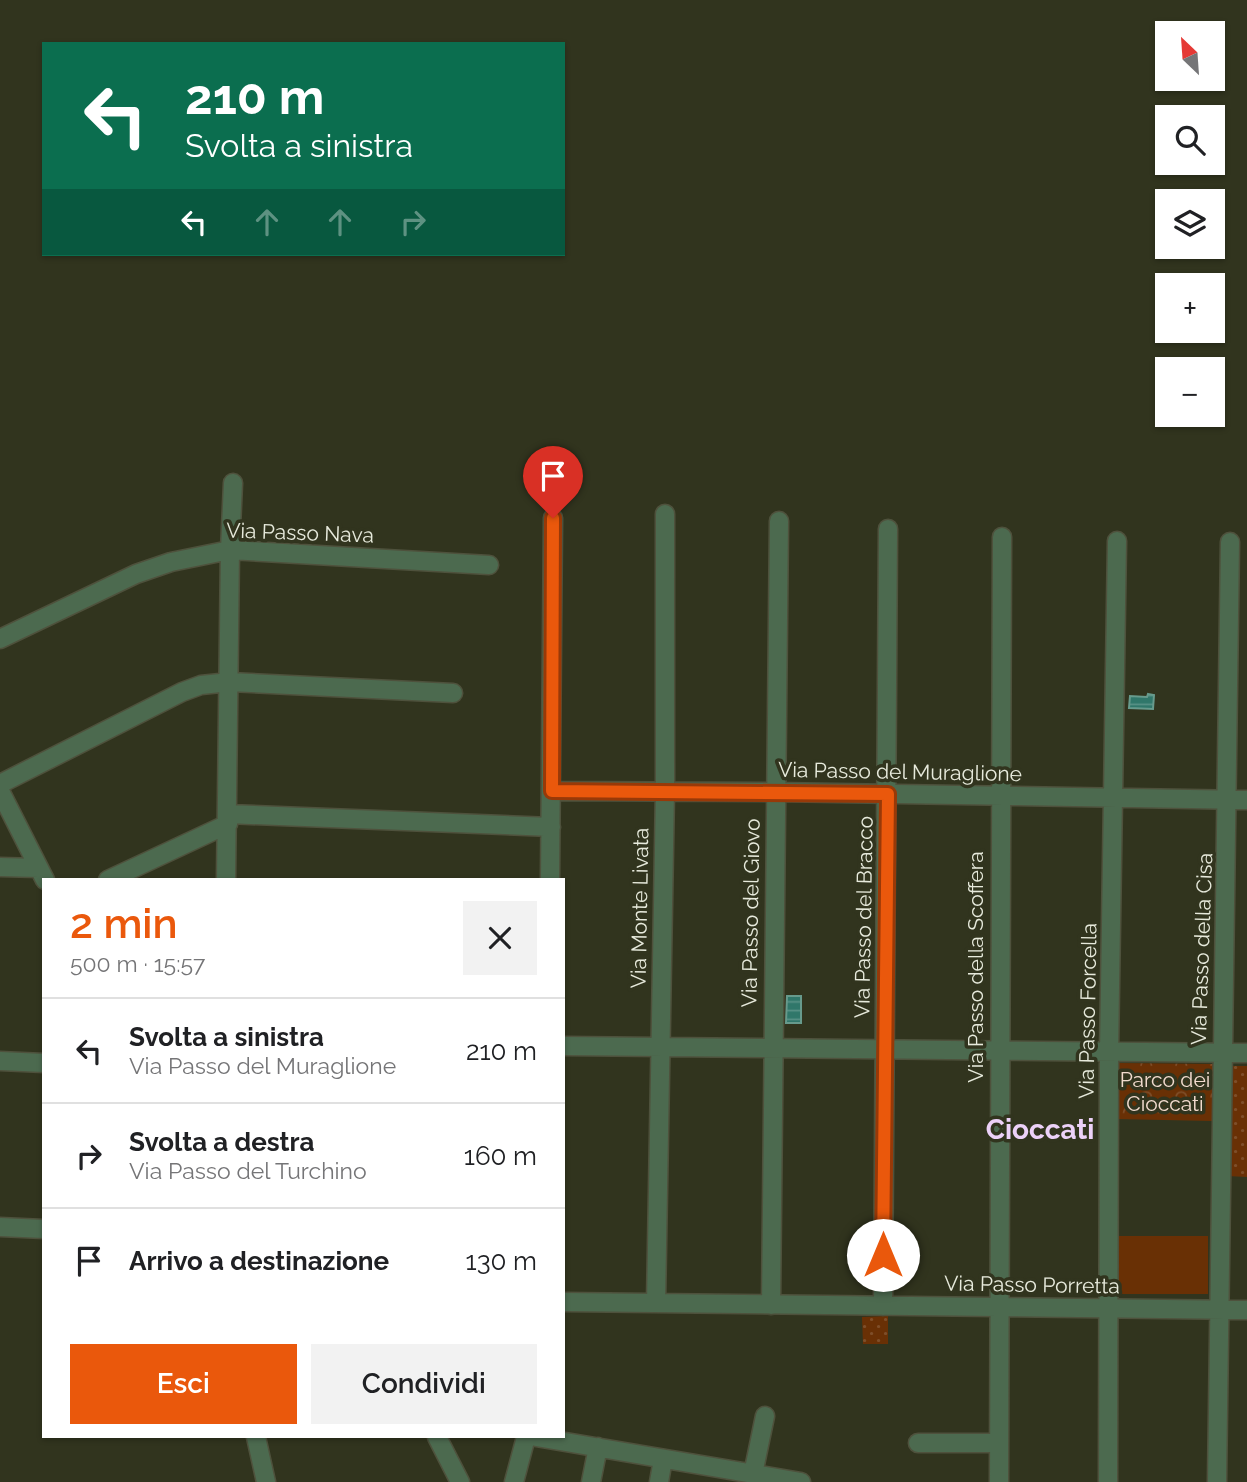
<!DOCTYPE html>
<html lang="it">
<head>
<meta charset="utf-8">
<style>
	body { margin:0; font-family:Raleway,sans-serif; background:#f2f2f2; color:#202124; height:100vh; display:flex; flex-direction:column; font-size:26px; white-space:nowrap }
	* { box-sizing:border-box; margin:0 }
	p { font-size:23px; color:#757577 }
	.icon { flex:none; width:38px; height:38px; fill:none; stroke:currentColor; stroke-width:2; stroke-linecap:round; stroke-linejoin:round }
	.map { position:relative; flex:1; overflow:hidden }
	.sheet { position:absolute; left:42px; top:878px; width:523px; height:560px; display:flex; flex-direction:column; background:#fff; border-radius:0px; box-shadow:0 2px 5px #0004 }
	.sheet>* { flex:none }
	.banner { position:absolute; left:42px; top:42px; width:523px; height:214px; border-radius:0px; box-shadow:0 2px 5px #0004; background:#0b6e4f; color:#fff; overflow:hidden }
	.needle { width:46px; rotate:335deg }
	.controls { position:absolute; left:1155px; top:21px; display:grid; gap:14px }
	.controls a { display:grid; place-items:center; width:70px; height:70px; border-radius:0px; background:#fff; box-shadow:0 2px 5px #0004; font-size:35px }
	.pin { position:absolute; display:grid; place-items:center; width:60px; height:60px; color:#fff; margin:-72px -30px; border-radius:50% 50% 50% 0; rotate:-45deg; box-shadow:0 0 7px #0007 }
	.pin .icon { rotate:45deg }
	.me { position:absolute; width:77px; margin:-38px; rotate:0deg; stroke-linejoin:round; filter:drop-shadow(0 0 5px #0008) }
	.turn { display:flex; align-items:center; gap:24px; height:147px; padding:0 28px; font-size:32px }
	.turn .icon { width:91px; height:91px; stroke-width:2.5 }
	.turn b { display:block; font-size:49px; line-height:60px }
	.lanes { display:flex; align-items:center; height:66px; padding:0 28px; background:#0003; justify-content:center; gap:35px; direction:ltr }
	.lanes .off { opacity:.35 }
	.round { display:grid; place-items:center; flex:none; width:74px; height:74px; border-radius:0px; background:#f2f2f2 }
	.headline { display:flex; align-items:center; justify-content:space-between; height:119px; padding:0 28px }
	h1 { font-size:42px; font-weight:600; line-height:52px; color:#ea580c }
	.button { display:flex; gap:14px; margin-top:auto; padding:14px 28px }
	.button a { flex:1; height:80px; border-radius:0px; background:#ea580c; color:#fff; font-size:28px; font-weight:600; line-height:80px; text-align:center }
	.button a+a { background:#f2f2f2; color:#202124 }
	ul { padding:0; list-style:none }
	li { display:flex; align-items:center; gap:21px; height:105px; padding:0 28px; border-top:2px solid #e0e0e0 }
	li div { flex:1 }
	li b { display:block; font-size:26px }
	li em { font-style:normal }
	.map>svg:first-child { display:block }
</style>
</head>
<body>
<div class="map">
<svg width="1247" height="1482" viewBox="0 0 1247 1482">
	<defs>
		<pattern id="grass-dots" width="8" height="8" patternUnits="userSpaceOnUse" patternTransform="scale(1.75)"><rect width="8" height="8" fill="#693005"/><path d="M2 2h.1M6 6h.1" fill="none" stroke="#7e4e29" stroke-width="1.8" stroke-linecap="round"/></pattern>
		<pattern id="park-crowns" width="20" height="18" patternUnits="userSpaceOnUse" patternTransform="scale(1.75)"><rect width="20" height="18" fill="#693005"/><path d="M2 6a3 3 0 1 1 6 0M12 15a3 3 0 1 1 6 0" fill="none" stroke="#7e4e29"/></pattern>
		<pattern id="water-rules" width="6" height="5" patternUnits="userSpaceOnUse" patternTransform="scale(1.75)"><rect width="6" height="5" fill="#30776a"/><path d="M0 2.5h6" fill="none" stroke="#589186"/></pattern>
	</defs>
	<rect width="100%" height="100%" fill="#31341e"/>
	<path fill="url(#grass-dots)" d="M1229,1066H1247V1177L1227,1176Z
		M888,1316V1344H863L862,1317Z"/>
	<path fill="url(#park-crowns)" d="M1117,1063L1213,1064L1212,1121L1116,1119Z"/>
	<path fill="#693005" d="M1113,1236H1208V1294H1113Z"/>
	<path fill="url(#water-rules)" stroke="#679a8c" stroke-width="2" d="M1148,694L1154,695L1153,709L1129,708L1130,696L1147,697Z
		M787,996H801V1023H786Z"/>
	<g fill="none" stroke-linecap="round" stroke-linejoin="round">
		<defs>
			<path id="minor" d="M0,639L136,574L171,562L230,550L489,565
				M0,784L182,692L201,685L230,682L453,693
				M0,791L45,880
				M552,791L776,792L1247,800
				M228,814L551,827
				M0,867L39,868
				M108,880L228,824
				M226,880L230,550L233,483
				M550,880L553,518
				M564,1046L1247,1053
				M0,1061L44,1063
				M0,1227L44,1229
				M564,1302L1247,1310
				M656,1303L665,791V514
				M771,1305L779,521
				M883,1306L888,529
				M256,1437L266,1482
				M437,1437L460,1482
				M536,1437L801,1482
				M918,1443H999
				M753,1474L765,1416
				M514,1482L526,1437
				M591,1482L598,1447
				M659,1482L663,1459
				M999,1482L1002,537
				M1108,1482L1109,1052L1117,541
				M1217,1482C1220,1169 1228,856 1230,542"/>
		</defs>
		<use href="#minor" stroke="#4e513c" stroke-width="21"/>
		<use href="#minor" stroke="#4c6a4f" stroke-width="18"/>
	</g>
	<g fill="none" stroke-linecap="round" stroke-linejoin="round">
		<defs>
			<path id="route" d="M553,518L552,791L888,794L883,1255"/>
		</defs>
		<use href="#route" stroke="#983908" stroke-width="18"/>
		<use href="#route" stroke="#ea580c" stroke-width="12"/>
	</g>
	<g text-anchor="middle" stroke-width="7" stroke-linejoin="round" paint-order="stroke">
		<g font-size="21" fill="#e7eadc" stroke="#31341e">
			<text transform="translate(300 533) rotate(2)" y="7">Via Passo Nava</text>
			<text transform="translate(900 772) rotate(1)" y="7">Via Passo del Muraglione</text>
			<text transform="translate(640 908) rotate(-89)" y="7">Via Monte Livata</text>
			<text transform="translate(751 913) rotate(-89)" y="7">Via Passo del Giovo</text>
			<text transform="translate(864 917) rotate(-89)" y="7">Via Passo del Bracco</text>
			<text transform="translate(1202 949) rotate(-88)" y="7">Via Passo della Cisa</text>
			<text transform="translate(976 967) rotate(-90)" y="7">Via Passo della Scoffera</text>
			<text transform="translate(1088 1011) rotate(-89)" y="7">Via Passo Forcella</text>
			<text transform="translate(1032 1285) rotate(1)" y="7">Via Passo Porretta</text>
		</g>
		<g font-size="21" fill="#f2dbce" stroke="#31341e">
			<text x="1165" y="1087">Parco dei<tspan x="1165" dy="24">Cioccati</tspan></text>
		</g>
		<g font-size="28" font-weight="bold" fill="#ecd1f8" stroke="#31341e">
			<text x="1040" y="1139">Cioccati</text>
		</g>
	</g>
</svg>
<div class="controls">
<a><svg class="needle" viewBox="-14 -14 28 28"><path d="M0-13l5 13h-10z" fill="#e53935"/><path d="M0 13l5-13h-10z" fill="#757577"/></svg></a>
<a><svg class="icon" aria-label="search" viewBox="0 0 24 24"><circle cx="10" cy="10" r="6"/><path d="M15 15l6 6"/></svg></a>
<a><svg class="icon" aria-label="layers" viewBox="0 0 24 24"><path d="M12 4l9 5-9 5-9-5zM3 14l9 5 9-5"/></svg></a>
<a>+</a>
<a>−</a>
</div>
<div class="pin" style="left:553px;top:518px;background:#d93025"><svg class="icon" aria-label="arrive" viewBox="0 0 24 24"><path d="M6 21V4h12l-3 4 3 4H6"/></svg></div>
<svg class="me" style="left:883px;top:1255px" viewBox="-20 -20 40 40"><circle r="19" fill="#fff"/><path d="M0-13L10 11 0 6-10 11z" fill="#ea580c"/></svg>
<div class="banner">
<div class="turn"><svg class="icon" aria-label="left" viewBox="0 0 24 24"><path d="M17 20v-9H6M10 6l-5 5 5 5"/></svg><div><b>210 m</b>Svolta a sinistra</div></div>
<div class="lanes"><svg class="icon" aria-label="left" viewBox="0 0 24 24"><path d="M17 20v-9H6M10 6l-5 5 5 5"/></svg><svg class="icon off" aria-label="ahead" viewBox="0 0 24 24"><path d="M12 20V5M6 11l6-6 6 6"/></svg><svg class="icon off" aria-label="ahead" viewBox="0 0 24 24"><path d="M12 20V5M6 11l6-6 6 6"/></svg><svg class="icon off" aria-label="right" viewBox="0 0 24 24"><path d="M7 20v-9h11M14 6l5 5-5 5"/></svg></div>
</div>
<section class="sheet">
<div class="headline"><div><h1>2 min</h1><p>500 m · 15:57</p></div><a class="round"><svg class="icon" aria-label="close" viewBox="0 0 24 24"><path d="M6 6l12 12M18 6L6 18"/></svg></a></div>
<ul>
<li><svg class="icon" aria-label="left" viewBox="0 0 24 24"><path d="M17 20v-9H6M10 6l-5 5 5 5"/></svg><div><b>Svolta a sinistra</b><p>Via Passo del Muraglione</p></div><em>210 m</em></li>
<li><svg class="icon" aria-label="right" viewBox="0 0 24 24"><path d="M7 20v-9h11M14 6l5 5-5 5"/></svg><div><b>Svolta a destra</b><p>Via Passo del Turchino</p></div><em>160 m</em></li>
<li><svg class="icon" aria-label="arrive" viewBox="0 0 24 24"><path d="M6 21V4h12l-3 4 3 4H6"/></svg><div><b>Arrivo a destinazione</b></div><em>130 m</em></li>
</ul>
<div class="button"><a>Esci</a><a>Condividi</a></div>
</section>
</div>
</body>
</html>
